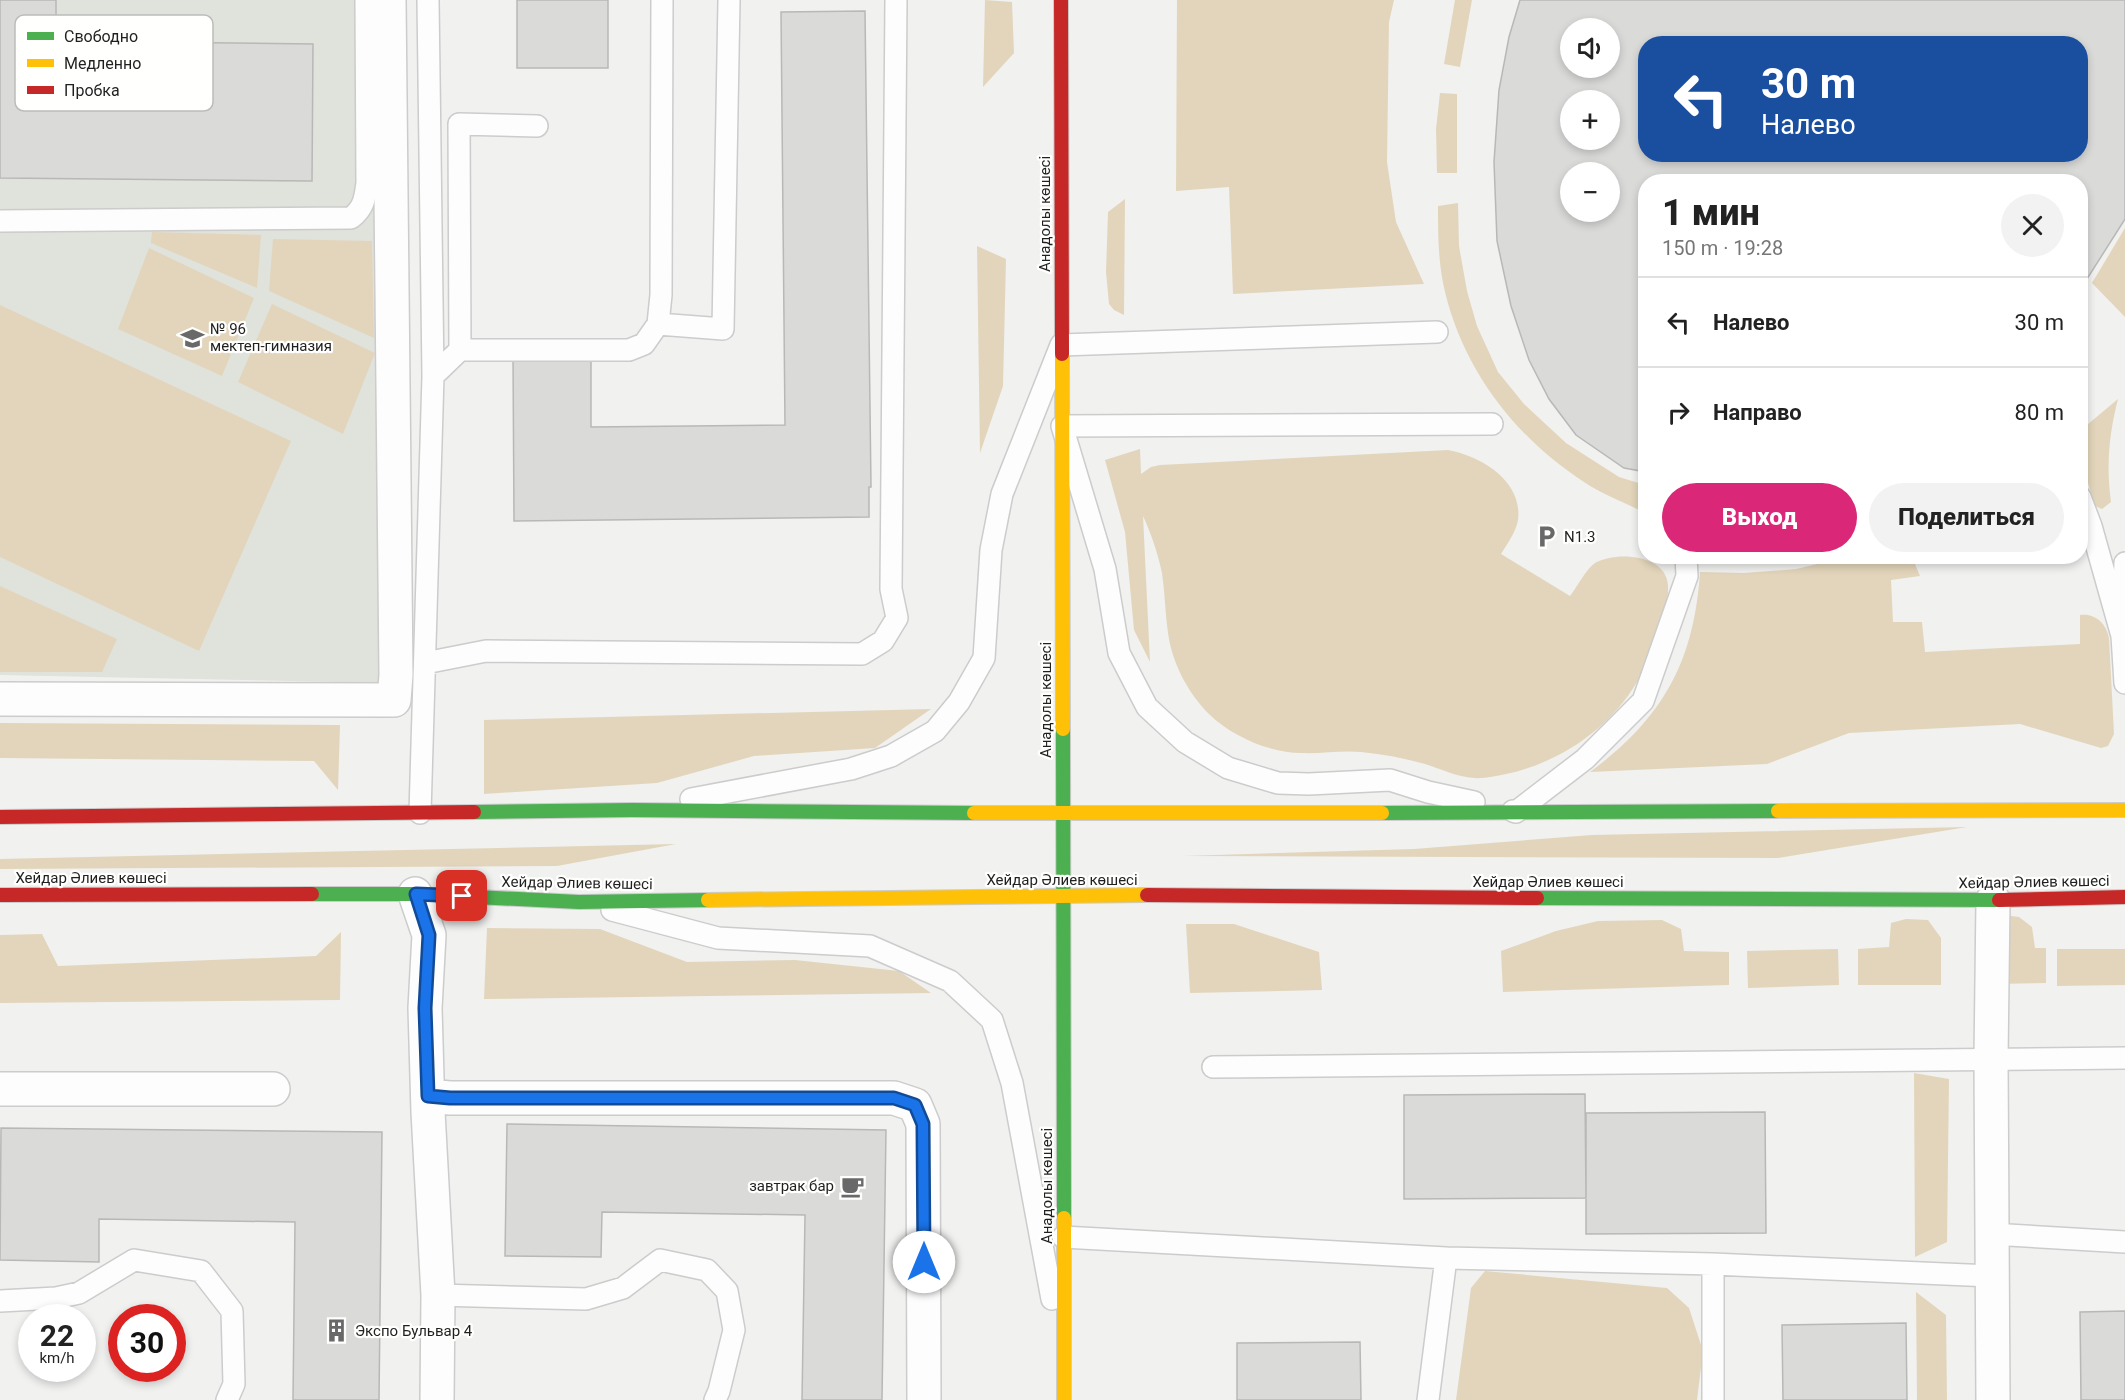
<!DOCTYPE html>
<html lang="ru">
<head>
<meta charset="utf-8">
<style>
	body { margin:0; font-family:Roboto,sans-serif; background:#f2f2f2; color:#222; height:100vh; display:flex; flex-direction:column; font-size:22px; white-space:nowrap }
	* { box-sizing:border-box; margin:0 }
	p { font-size:20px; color:#767676 }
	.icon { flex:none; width:33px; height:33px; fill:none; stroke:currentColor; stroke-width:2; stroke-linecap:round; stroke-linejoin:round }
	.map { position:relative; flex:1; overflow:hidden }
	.sheet { position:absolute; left:1638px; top:174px; width:450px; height:390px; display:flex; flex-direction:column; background:#fff; border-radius:24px; box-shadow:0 3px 9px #0003 }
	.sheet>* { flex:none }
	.banner { position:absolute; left:1638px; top:36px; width:450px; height:126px; border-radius:24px; box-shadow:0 3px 9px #0003; background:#1a4fa0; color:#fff; overflow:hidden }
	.controls { position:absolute; left:1560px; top:18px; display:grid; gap:12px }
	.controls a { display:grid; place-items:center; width:60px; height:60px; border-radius:50%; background:#fff; box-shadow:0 3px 9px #0003; font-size:30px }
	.speed { position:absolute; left:18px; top:1304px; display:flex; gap:12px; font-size:30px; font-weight:700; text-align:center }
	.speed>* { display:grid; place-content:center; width:78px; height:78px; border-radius:50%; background:#fff; box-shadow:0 3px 9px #0003; line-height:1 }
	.speed small { font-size:15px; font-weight:400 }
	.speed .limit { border:9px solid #d22; background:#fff; color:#111 }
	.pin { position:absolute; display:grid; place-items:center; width:51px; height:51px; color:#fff; margin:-26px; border-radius:12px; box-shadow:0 3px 9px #0006 }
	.me { position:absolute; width:66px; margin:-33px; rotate:0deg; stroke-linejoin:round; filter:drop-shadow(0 0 4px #0008) }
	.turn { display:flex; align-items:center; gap:21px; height:126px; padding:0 24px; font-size:27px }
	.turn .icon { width:78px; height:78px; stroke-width:2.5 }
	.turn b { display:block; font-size:42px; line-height:51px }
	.round { display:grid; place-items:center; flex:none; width:63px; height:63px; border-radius:32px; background:#f2f2f2 }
	.headline { display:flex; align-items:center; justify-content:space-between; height:102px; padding:0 24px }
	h1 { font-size:36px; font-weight:800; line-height:45px }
	.button { display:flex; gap:12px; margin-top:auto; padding:12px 24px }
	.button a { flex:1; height:69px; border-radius:36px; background:#db2777; color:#fff; font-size:24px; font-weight:800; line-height:69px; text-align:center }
	.button a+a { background:#f2f2f2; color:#222 }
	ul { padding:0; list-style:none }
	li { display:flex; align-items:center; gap:18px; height:90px; padding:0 24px; border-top:2px solid #e0e0e0 }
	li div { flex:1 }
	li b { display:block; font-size:22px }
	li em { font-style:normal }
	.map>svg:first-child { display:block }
</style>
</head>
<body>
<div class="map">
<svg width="2125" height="1400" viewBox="0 0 2125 1400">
	<rect width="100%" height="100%" fill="#f1f1f0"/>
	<path fill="#e0e2dc" d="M0,0H381L387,683L0,675Z"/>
	<path fill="#e2d5bb" d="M985,0L1012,2L1014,53L983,87Z
		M1177,0H1394L1389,22L1387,162L1396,222L1424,284L1233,294L1229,187L1176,191Z
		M1455,0H1472L1460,67L1444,64Z
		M1440,93L1457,94V173H1437L1436,129Z
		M1125,199L1124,315L1114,310L1109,304L1106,272L1108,212Z
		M1458,203L1459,246L1467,291L1477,326L1498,372L1524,404L1566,443L1619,477L1645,485V511L1637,509C1619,500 1600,493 1584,482C1516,438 1464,371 1445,292C1438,263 1438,234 1438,206Z
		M2125,228V317L2092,283Z
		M152,232L261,235L257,288L151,243Z
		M273,239L372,241L374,338L269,291Z
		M977,246L1006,259L1003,386L980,453Z
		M149,248L254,298L222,376L118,329Z
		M272,304L375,353L343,434L238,382Z
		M0,305L291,441L199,651L0,557Z
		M2118,399C2109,434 2106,466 2111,502L2102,509L2095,506L2081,460V430Z
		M1140,449L1141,474L1151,467L1160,465L1448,450C1481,456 1523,481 1518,520C1516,532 1507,544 1501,554L1570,596C1578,586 1585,570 1595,563C1616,551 1666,554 1668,585C1669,613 1655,648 1642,673C1615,725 1563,762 1506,774C1495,776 1484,779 1474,778C1457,777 1441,769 1425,764C1404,758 1383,754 1361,752C1341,750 1321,754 1301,753C1270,753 1231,736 1209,714C1188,693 1172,663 1168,633C1165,613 1165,593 1162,573C1158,554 1151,533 1143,516L1150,662L1134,630L1125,532L1105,460Z
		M1847,557H1912L1920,576L1891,580L1893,622H1922L1925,652L2080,644V615C2095,613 2106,623 2109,638L2114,734L2108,746L2101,748L2020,724L1849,733L1767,764L1590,772C1663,718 1694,662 1700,572L1744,573L1796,569Z
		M0,586L117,639L102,672H0Z
		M931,709L875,748L754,756L657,783L484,794V720Z
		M0,723L340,725L338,790L314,761L0,758Z
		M1967,827L1778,858L1183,856L1414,849L1592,835Z
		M676,844L557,866L0,869V859Z
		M1996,914L2019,917L2032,927L2035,948H2046V983L1992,984Z
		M1906,919L1928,920L1941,938V985H1858V949L1889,947L1891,923Z
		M1662,920L1681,929L1684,951L1729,952V985L1503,992L1501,951L1556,931L1598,921Z
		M1186,924H1234L1319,952L1322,990L1190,993Z
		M487,928L600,929L687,962L795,960L899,971L931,993L484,999Z
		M341,932L340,1000L0,1003V935L42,934L58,966L316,956Z
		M1838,949L1839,985L1748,988L1747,951Z
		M2057,949H2125V985L2057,986Z
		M1914,1073L1949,1079L1947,1242L1915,1257Z
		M1485,1271L1667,1288L1689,1308L1703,1351L1697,1400H1456L1471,1288Z
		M1916,1292L1946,1315L1947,1400H1917Z"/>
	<path fill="#dadad9" stroke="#b8b8b7" stroke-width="1.5" fill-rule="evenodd" d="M0,0H56V41L313,44L312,181L0,178Z
		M517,0H608V68H517Z
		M1520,0H2125V219L2080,290V182H1646V472L1624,468L1576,435L1549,399L1529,360L1511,306L1497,241L1494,162L1499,90L1509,37ZM1570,28H1610V68H1570ZM1646,44H2080V154H1646ZM1570,100H1610V140H1570ZM1570,172H1610V212H1570Z
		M865,11L871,487H869V517L514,521L513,357L591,356V427L785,425L781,12Z
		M1585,1094L1586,1198L1404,1199V1095Z
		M1765,1112L1766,1233L1586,1234V1113Z
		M507,1124L886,1130L882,1400H802L805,1215L602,1212L601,1257L505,1256Z
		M1,1128L382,1132L379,1400H293L295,1222L99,1219V1262L0,1260Z
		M2125,1311V1400H2081L2080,1312Z
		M1906,1323L1907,1400H1783L1782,1325Z
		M1360,1342L1361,1400H1237V1343Z"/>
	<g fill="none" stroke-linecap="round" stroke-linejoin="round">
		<defs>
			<path id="lane" d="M428,0L433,376
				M0,221L351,218C364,208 365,198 367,183L366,0
				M658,324L723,329L729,0
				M460,350L459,124L537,126
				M2080,497L2091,526L2122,636
				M2125,563L2122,636L2125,683
				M425,663L486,651L862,654L883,641L897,618L891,589L896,0
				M691,799L851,769L891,756L935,731L959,702L984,658L991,550L1002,494L1061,345L1437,332
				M1474,802L1428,792L1390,780L1309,784L1278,783L1228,768L1185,742L1147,707L1119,653L1105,569L1062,426L1492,424
				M1513,811L1516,812L1585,759L1643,701L1687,576L1686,556
				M420,813L433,376L460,350H629L644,344L658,324L661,295L662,0
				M612,910L718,938L870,946L950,981L992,1020L1012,1083L1052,1299
				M1213,1067L2125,1058
				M1991,1234L2125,1242
				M1063,1237L1446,1258L1713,1264L1991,1276
				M1713,1264V1400
				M438,1295L586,1299L623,1288L660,1260L707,1270L727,1291L734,1330L719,1391L715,1400
				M0,1301L56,1298L79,1293L134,1260L201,1271L232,1311L234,1384L227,1400
				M1428,1400L1446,1258"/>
			<path id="street" d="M0,699L394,700L396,675L389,0
				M415,894L429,935L425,1008L428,1112L438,1295L437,1400
				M0,1089H273
				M428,1096L450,1098H894L915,1105L923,1124L924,1400
				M1993,1400L1991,1059L1993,900"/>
			<path id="fast" d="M1063,729L1064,1218
				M474,812L632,810L974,813
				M1382,813L1778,811
				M312,894H415L579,902L708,900
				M1537,898L1999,900"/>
			<path id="slow" d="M1062,354L1063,729
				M1778,811L2125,810
				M974,813H1382
				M708,900L1147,895
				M1064,1218V1400"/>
			<path id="jam" d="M1061,0L1062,354
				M0,817L474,812
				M0,895L312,894
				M1147,895L1537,898
				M1999,900L2125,897"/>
		</defs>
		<use href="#lane" stroke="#cbcccb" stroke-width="24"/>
		<use href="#street" stroke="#cbcccb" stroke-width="36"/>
		<use href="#fast" stroke="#cbcccb" stroke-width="16"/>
		<use href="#slow" stroke="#cbcccb" stroke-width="16"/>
		<use href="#jam" stroke="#cbcccb" stroke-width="16"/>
		<use href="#lane" stroke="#fdfdfd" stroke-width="21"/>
		<use href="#street" stroke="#fdfdfd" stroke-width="33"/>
		<use href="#fast" stroke="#4caf50" stroke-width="14"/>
		<use href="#slow" stroke="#ffc107" stroke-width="14"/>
		<use href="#jam" stroke="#c62828" stroke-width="14"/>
	</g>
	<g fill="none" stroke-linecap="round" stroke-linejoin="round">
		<defs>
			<path id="route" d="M462,896L416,894L429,935L425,1008L428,1096L450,1098H894L915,1105L923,1124L924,1262"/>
		</defs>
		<use href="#route" stroke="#114b97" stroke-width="15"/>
		<use href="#route" stroke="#1a73e8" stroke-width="10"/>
	</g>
	<defs>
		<symbol id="school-bare" viewBox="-9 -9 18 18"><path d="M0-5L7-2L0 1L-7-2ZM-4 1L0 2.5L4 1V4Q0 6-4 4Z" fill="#686968" stroke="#fffffe" stroke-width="2.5" paint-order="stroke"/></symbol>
		<symbol id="parking-bare" viewBox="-9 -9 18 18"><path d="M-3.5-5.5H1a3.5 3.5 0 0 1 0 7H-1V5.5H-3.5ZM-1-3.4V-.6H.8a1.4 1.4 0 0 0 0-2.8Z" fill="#686968" stroke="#fffffe" stroke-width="2.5" paint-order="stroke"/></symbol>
		<symbol id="cafe-bare" viewBox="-9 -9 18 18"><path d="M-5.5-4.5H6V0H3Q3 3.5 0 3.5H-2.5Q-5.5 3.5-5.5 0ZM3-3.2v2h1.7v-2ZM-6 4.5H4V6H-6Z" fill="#686968" stroke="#fffffe" stroke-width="2.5" paint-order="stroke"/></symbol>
		<symbol id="building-bare" viewBox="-9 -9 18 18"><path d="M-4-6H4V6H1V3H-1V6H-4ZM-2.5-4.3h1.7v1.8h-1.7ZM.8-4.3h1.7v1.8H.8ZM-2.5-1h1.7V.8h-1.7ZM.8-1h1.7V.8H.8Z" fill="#686968" stroke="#fffffe" stroke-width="2.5" paint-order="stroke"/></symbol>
	</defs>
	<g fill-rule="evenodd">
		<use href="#school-bare" x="176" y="322" width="33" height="33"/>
		<use href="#parking-bare" x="1530" y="520" width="33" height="33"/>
		<use href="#cafe-bare" x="836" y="1170" width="33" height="33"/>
		<use href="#building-bare" x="320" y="1314" width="33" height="33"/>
	</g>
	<g text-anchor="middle" stroke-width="4.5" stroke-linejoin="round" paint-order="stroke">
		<g font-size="15" fill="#1f201f" stroke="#fffffe">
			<text transform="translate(1045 214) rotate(-90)" y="5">Анадолы көшесі</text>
			<text transform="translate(1046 700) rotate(-90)" y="5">Анадолы көшесі</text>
			<text x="91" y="883">Хейдар Әлиев көшесі</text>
			<text x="1062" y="885">Хейдар Әлиев көшесі</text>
			<text x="1548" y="887">Хейдар Әлиев көшесі</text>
			<text transform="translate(2034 882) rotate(-1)" y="5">Хейдар Әлиев көшесі</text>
			<text transform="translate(577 883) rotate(1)" y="5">Хейдар Әлиев көшесі</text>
			<text transform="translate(1047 1186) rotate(-90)" y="5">Анадолы көшесі</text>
		</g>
		<g font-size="15" fill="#1f201f" stroke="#fffffe" text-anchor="start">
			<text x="210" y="334">№ 96<tspan x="210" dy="17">мектеп-гимназия</tspan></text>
			<text x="1564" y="542">N1.3</text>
			<text x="834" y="1191" text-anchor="end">завтрак бар</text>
			<text x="355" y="1336">Экспо Бульвар 4</text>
		</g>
	</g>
	<rect x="15" y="15" width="198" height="96" rx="9" fill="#fffffe" stroke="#bcbcbb" stroke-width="1.5"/>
	<rect x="27" y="32" width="27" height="8" fill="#4caf50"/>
	<rect x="27" y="59" width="27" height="8" fill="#ffc107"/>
	<rect x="27" y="86" width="27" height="8" fill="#c62828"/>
	<g font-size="16" fill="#1f201f">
		<text x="64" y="42">Свободно</text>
		<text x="64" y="69">Медленно</text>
		<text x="64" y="96">Пробка</text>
	</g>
</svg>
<div class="controls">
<a><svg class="icon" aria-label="sound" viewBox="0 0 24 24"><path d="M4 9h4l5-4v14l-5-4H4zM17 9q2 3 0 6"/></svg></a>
<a>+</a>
<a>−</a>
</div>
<div class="speed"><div>22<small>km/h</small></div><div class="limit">30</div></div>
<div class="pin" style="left:462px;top:896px;background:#d93025"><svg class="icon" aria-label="arrive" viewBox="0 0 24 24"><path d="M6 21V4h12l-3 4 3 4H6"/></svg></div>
<svg class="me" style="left:924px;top:1262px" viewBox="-20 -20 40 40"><circle r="19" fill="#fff"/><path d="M0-13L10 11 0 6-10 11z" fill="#1a73e8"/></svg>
<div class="banner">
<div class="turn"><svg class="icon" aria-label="left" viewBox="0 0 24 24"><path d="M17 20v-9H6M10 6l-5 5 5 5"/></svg><div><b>30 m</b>Налево</div></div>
</div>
<section class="sheet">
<div class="headline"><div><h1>1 мин</h1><p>150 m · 19:28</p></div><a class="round"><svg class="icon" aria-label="close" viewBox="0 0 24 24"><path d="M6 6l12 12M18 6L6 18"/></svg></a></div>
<ul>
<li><svg class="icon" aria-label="left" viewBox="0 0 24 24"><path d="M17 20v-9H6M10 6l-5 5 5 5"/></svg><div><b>Налево</b></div><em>30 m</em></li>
<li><svg class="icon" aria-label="right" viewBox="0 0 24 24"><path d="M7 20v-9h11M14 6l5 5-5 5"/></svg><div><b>Направо</b></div><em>80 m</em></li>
</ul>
<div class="button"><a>Выход</a><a>Поделиться</a></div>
</section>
</div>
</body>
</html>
